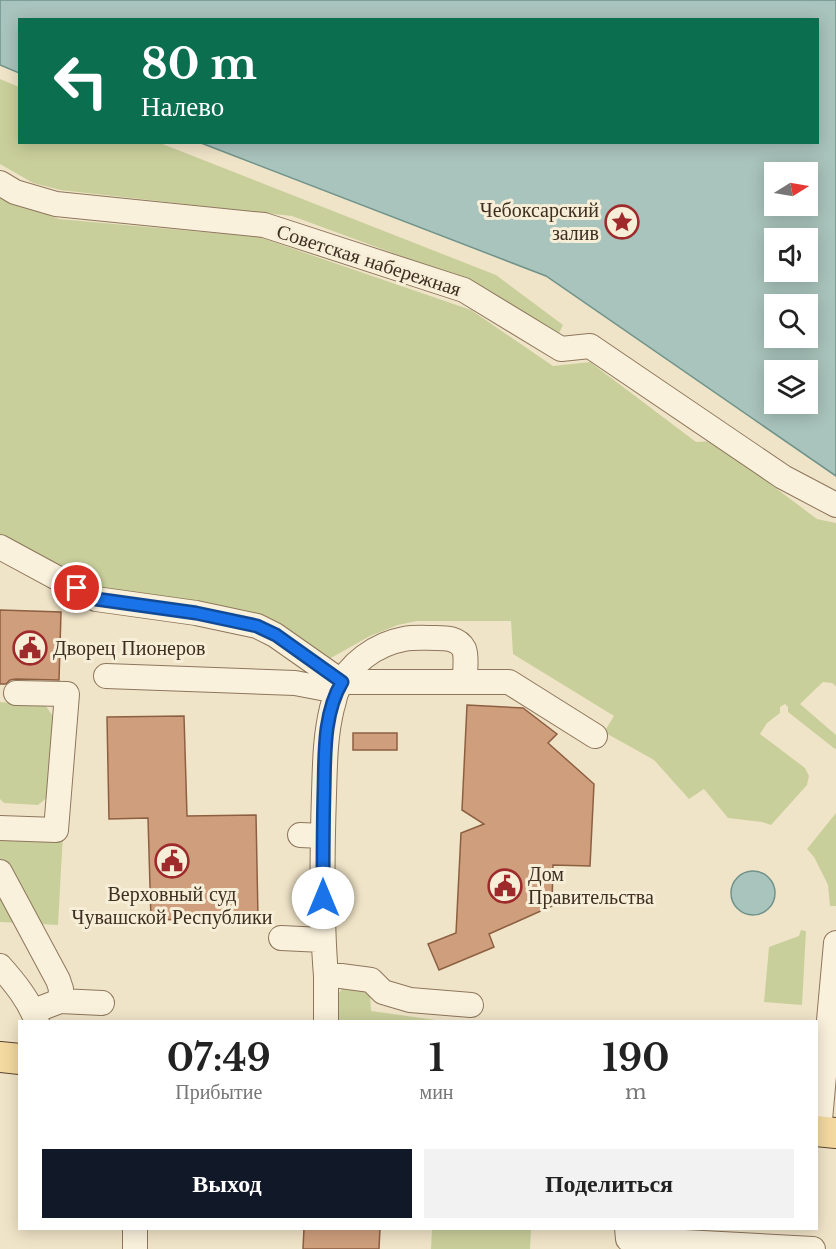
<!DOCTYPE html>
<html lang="ru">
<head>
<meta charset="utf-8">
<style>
	body { margin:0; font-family:"Libre Baskerville",serif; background:#f2f2f2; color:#222; height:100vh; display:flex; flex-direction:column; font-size:22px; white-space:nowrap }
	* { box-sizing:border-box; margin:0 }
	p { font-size:20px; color:#767676 }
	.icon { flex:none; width:33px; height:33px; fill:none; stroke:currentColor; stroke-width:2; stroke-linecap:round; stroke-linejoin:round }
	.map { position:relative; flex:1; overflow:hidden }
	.sheet { position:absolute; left:18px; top:1020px; width:800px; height:210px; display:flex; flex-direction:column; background:#fff; border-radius:0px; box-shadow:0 3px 15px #0003 }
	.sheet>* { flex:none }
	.top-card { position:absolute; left:18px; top:18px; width:801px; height:126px; border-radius:0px; box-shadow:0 3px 15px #0003; background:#0b6e4f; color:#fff; overflow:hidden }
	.needle { width:39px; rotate:79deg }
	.tools { position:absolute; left:764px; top:162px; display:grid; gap:12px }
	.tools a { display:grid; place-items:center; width:54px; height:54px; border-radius:0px; background:#fff; box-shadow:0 3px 15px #0003; font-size:30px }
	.pin { position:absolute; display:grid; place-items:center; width:51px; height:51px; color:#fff; margin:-26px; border:3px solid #fff; border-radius:50%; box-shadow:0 2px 6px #0007 }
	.me { position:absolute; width:66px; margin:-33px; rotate:0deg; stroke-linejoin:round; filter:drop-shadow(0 0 4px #0008) }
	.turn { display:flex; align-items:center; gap:21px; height:126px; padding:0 24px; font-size:27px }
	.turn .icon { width:78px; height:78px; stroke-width:2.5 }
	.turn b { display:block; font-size:42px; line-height:51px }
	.eta { display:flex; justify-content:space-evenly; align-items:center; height:102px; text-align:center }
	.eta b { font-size:36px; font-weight:700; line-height:42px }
	.button { display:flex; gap:12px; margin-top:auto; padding:12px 24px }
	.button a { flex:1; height:69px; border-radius:0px; background:#111827; color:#fff; font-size:24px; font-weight:700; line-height:69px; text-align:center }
	.button a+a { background:#f2f2f2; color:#222 }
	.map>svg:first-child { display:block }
</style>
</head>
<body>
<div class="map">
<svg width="836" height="1249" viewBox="0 0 836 1249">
	<rect width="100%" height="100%" fill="#f0e4c8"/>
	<path fill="#c9cf9b" d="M0,79L19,87L20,142L160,143L496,275L563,325L559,333L477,284L292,216L60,190L33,183L0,164Z
		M0,192L18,203L59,219L259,237L471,310L553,366L590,362L696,442L713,441L817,519L836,523V686L832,683L823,682L800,704L836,735V748L835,749L788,712V707L785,704L780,707V713L767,723L760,734L805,768L809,776L807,785L771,825L762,822L728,818L704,789L689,799L654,760L604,732L614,716L513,654L511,621H417L398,625L370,636L329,659L98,590L0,538Z
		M0,702L46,706L58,724L54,792L38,805L4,803L0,799Z
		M836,813V906H830L828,885L814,857L807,849Z
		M0,830L63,834L58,925L0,922Z
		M801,930L806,931L802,1005L764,1002L769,947L799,936Z
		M361,983L370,993L371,1011L443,1021L338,1022L339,993L344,986Z
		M432,1229H531L530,1249H431Z"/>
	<path fill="#a9c4bc" stroke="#6f938a" stroke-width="1.5" fill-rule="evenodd" d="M0,0H836V476L546,276L201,143L818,142V20H20L19,73L0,65ZM774,172H807V206H774ZM774,238H807V272H774ZM774,304H807V338H774ZM774,370H807V404H774Z
		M731 893a22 22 0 1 1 44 0a22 22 0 1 1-44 0Z"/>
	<path fill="#cf9f7d" stroke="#8d5f41" stroke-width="1.5" d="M0,610L61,612L59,680L16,679L10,680L6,684H0Z
		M467,705L523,708L557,734L548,743L594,784L590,866L553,865L552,906L489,934L494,947L439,970L428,944L456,933L461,833L484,824L462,810Z
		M184,716L187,816L256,815L258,918L151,920L148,818L109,819L107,717Z
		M353,733H397V750H353Z
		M304,1228H380L379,1249H303Z"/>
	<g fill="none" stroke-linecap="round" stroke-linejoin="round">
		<defs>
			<path id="minor" d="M0,183L15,192L56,204L264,225L464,290L561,349L590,346L783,477L836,505
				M0,547L96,599L196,613L257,626L275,635L342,682H509L595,736
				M106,676L295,683L337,691
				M0,828L56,830L67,694L16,693
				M300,835L323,836
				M0,872L58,980L61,989L60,1001
				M281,938L323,940
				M0,966C15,983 29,1000 37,1022
				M326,976C321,916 322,855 324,794C325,763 325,737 332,708C334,702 335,695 337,690C349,664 376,644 404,639C414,637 425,638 436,638C446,638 458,638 464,649C467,657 465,668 465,676
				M34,1011L60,1001L102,1003
				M326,1022V976H341L371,980L383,992L410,1000L471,1005
				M819,1131L836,943
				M135,1228V1249
				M627,1228L628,1239L813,1249"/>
			<path id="major" d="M0,1057L20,1059
				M816,1131L836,1133"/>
		</defs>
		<use href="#minor" stroke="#8d765c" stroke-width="26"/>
		<use href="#major" stroke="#5b4430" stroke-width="32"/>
		<use href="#minor" stroke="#faf1dc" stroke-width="24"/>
		<use href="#major" stroke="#f3d9a0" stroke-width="30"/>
	</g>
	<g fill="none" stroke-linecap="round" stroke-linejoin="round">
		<defs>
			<path id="route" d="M77,588L96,599L196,613L257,626L276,635L342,682C323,714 325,755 324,791C323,827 323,862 323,898"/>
		</defs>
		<use href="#route" stroke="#114b97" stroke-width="15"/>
		<use href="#route" stroke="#1a73e8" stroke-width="10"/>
	</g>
	<defs>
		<symbol id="sight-ring" viewBox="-11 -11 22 22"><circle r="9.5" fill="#f7eed8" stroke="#9e2a2b" stroke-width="1.5"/><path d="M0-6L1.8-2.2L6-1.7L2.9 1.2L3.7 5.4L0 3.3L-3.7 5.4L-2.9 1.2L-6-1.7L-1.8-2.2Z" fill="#9e2a2b"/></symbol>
		<symbol id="civic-ring" viewBox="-11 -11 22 22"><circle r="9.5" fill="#f7eed8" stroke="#9e2a2b" stroke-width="1.5"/><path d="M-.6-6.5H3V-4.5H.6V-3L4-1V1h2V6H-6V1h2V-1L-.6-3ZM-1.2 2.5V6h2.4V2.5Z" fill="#9e2a2b"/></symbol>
	</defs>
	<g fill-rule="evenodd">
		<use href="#sight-ring" x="603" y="203" width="38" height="38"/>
		<use href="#civic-ring" x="11" y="629" width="38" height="38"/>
		<use href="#civic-ring" x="153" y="842" width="38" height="38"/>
		<use href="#civic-ring" x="486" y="867" width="38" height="38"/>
	</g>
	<g text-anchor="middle" stroke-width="6" stroke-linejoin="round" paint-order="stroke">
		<g font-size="20" fill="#3d2e20" stroke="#f7eed8" text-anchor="start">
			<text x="599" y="217" text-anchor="end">Чебоксарский<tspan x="599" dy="23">залив</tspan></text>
			<text x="53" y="655">Дворец Пионеров</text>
			<text x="528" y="881">Дом<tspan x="528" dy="23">Правительства</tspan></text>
			<text x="172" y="901" text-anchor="middle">Верховный суд<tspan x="172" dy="23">Чувашской Республики</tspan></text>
		</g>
		<g font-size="20" fill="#3d2e20" stroke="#f7eed8">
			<text transform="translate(369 260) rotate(18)" y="7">Советская набережная</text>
		</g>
	</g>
</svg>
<div class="tools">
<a><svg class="needle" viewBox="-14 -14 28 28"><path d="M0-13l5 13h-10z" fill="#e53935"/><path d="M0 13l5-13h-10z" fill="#767676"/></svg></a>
<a><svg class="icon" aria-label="sound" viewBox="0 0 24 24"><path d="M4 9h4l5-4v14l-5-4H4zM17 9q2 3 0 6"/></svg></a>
<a><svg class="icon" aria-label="search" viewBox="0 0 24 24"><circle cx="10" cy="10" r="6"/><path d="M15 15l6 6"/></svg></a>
<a><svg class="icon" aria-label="layers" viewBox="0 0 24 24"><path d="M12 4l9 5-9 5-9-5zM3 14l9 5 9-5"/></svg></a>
</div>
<div class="pin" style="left:77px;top:588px;background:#d93025"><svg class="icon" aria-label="arrive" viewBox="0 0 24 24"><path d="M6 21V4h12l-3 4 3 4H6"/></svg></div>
<svg class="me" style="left:323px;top:898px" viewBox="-20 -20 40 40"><circle r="19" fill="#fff"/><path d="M0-13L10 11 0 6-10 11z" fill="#1a73e8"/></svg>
<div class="top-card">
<div class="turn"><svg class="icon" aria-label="left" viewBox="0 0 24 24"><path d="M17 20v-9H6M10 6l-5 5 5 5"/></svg><div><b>80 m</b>Налево</div></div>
</div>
<section class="sheet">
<div class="eta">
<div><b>07:49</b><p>Прибытие</p></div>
<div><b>1</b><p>мин</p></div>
<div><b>190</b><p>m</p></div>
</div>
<div class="button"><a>Выход</a><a>Поделиться</a></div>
</section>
</div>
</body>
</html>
